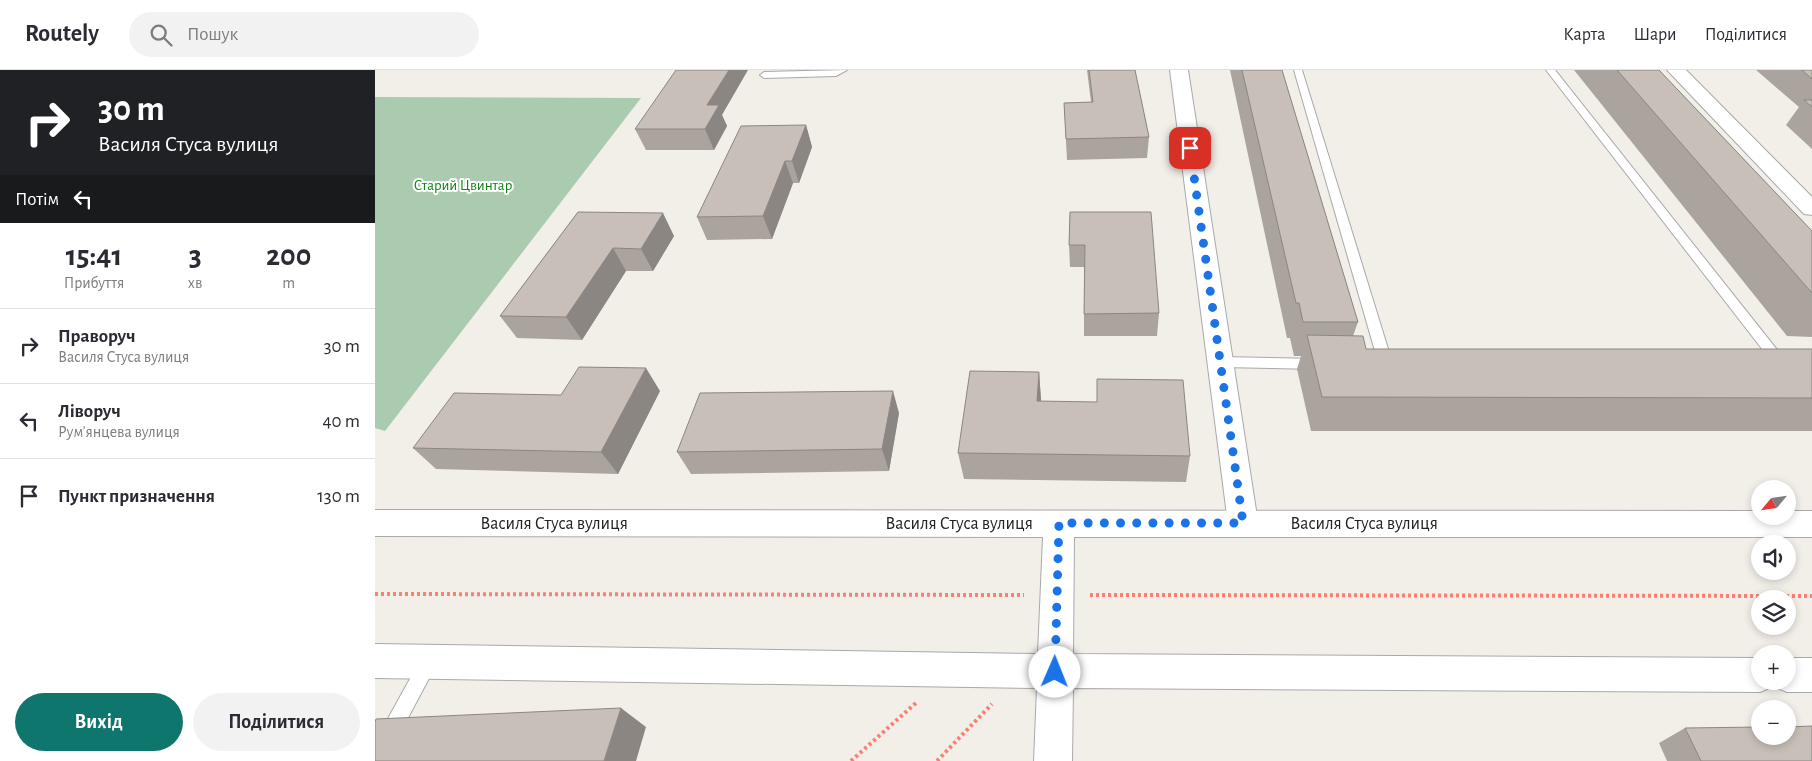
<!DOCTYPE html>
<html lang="uk">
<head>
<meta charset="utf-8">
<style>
	body { margin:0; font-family:"Alegreya Sans",sans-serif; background:#f2f2f3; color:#2b2b33; height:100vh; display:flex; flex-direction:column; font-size:19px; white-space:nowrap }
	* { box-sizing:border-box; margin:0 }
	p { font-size:16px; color:#7c7c81 }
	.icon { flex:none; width:28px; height:28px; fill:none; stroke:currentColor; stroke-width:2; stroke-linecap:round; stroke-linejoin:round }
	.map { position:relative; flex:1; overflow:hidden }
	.details { display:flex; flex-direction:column; background:#fff; width:375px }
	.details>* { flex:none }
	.guide { background:#202124; color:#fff; overflow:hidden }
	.needle { width:32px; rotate:241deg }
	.tools { position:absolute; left:1376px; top:410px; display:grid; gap:10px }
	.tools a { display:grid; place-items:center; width:45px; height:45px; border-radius:50%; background:#fff; box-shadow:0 2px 8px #0003; font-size:25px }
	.pin { position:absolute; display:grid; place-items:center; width:42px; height:42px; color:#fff; margin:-21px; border-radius:10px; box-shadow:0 2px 8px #0006 }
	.me { position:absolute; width:55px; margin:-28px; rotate:1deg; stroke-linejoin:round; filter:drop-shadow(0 0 4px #0008) }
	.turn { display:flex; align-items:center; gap:18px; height:105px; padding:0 15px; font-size:22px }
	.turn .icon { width:65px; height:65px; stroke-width:2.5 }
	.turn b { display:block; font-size:35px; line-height:42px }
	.then { display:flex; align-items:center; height:48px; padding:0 15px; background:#0003; gap:10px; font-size:19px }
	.eta { display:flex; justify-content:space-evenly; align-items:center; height:85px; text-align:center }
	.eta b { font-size:30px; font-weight:600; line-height:35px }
	.cta { display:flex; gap:10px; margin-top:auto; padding:10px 15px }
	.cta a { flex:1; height:58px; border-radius:30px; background:#0f766e; color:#fff; font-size:20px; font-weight:600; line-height:58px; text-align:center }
	.cta a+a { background:#f2f2f3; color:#2b2b33 }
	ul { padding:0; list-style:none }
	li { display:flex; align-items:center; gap:15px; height:75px; padding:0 15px; border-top:1px solid #e1e1e2 }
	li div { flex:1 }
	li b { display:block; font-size:19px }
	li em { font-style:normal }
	header { display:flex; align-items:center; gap:30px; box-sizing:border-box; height:70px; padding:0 25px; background:#fff; border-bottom:1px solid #e1e1e2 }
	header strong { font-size:24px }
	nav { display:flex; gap:28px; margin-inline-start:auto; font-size:18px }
	.search { width:350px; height:45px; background:#f2f2f3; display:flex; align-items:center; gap:12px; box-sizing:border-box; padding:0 18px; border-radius:28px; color:#7c7c81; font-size:19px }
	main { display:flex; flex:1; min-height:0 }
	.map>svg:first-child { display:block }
</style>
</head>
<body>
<header>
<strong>Routely</strong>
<div class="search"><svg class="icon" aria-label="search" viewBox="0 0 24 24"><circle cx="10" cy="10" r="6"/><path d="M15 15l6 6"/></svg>Пошук</div>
<nav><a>Карта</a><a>Шари</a><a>Поділитися</a></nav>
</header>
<main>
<section class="details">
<div class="guide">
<div class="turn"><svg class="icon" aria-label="right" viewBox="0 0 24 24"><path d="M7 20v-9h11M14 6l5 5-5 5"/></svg><div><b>30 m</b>Василя Стуса вулиця</div></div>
<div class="then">Потім<svg class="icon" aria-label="left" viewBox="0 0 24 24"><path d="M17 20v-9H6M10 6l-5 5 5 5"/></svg></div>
</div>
<div class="eta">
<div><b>15:41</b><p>Прибуття</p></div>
<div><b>3</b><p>хв</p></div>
<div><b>200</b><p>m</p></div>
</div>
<ul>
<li><svg class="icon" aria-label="right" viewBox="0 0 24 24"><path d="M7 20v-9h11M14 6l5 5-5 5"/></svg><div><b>Праворуч</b><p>Василя Стуса вулиця</p></div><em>30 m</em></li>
<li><svg class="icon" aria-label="left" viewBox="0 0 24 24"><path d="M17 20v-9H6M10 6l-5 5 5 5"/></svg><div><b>Ліворуч</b><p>Рум’янцева вулиця</p></div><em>40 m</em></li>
<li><svg class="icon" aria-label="arrive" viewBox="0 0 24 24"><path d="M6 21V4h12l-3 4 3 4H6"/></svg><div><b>Пункт призначення</b></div><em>130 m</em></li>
</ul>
<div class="cta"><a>Вихід</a><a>Поділитися</a></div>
</section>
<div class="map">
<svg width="1437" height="691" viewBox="0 0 1437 691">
	<rect width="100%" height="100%" fill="#f2efe9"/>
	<path fill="#aacbaf" d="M0,27L266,28L10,361L0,358Z"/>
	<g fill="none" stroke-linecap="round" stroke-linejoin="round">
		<defs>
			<path id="service" d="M472,0L461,6L389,8L385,5L389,2Z
				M919,0H927L1018,295L1016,298H1006L1004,295Z
				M1171,0H1180L1411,291L1412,294L1411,297H1401Z
				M845,287L942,289L947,291L948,294L947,297L942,299L845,297L840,295L839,292L840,289Z
				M53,585L59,587L62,593L59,599L10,691H0V672L47,587Z"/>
			<path id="minor" d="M795,0H813L883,453L879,462L868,466L857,462L853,453Z"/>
			<path id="tertiary" d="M1292,0H1311L1437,127V145L1429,144Z
				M0,440L1385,441V446H1412V441H1437V467H699L698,584L1385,588V611H1412V588H1437V622H1412L1400,617L1398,615L1397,617L1385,622L698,618L697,691H659L662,618L0,608V574L663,584L668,467L0,466Z"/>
		</defs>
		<use href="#service" stroke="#a9a9a9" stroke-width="2"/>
		<use href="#minor" stroke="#a9a9a9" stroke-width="2"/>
		<use href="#tertiary" stroke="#a9a9a9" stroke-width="2"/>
		<path stroke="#fa8072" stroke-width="4" stroke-dasharray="3 3" stroke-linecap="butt" d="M0,524L649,525
			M715,525L1437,526
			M476,691L542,632
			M562,691L617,634"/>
		<use href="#service" fill="#fff" fill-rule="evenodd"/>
		<use href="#minor" fill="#fff" fill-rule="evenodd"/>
		<use href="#tertiary" fill="#fff" fill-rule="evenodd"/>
	</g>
	<path fill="#aba49e" d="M712,0H760L774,67L772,88L692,90L689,33L716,32Z
		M855,0H907L983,252L978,266L991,279H1437V361H936L922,299L926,286H919L915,268H912Z
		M1199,0H1284L1437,161V267L1412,266Z
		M1381,0H1437V79L1411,55L1424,37Z
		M347,45L352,56L339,80H271L260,59Z
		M431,55L437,77L424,113H418L397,169L332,170L322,147Z
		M203,142L299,166L278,201H251L207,270L142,268L125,246Z
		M695,142L784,243L782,266H709V197H695L694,175Z
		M664,302L666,331L815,386L811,412L589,409L583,383Z
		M285,321L243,404L61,399L38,378Z
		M524,343L514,401L316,404L302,382Z
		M1310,658L1437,691H1292L1284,673Z"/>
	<path fill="#8b8681" d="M354,0H373L347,45L352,56L339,80L330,59L332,35Z
		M431,55L437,77L424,113L417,91Z
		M410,91L418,113L397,169L388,146Z
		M288,143L299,166L278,201L266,179Z
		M238,178L251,201L207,270L191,247Z
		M271,298L285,321L243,404L226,382Z
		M664,302L666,329L664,358L662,331Z
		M518,321L524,343L514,401L507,379Z
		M246,638L271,657L261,691H229Z"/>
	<path fill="#c7bfb8" stroke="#8b8681" d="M301,0H354L332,35H344L330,59H260Z
		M714,0H760L774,67L691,69L689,33L718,32Z
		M867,0H907L983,252H928L924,233H921Z
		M1242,0H1284L1437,161V223Z
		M1427,0H1437V9Z
		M1429,30H1437V37Z
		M431,55L417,91H410L388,146L322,147L366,56Z
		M203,142L288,143L266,179L238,178L191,247L125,246Z
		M695,142H776L784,243L709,244L710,175H694Z
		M932,265L988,266L991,279H1437V328L947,327Z
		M204,297L271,298L226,382L38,378L79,323L186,325Z
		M595,301L664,302L662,331L722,332V309L808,310L815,386L583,383Z
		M518,321L507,379L302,382L325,323Z
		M246,638L229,691H0V652L1,649Z
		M1437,656V691H1326L1310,658L1385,657V666H1412V657Z"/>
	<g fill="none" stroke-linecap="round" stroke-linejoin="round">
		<path stroke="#1a73e8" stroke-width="9" stroke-dasharray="0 16.2" d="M680,602L684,453H868L815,78"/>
	</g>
	<g text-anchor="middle" stroke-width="4" stroke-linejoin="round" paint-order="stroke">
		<g font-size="15" fill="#0c8416" stroke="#fff">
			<text x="88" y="120">Старий Цвинтар</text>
		</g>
		<g font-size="18" fill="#222" stroke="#fff">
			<text x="179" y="459">Василя Стуса вулиця</text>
			<text x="584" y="459">Василя Стуса вулиця</text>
			<text x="989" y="459">Василя Стуса вулиця</text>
		</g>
	</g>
</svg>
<div class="tools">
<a><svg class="needle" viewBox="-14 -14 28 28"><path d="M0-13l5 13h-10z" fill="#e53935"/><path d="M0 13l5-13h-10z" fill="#7c7c81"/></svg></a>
<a><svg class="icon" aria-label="sound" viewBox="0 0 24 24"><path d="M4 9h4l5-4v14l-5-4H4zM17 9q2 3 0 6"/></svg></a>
<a><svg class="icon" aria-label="layers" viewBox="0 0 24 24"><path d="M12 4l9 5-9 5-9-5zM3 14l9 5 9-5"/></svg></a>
<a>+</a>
<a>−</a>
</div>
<div class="pin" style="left:815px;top:78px;background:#d93025"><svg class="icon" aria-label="arrive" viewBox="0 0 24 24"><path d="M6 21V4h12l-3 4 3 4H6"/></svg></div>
<svg class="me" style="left:680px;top:602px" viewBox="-20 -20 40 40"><circle r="19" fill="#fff"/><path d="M0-13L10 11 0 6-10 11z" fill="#1a73e8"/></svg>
</div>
</main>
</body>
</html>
